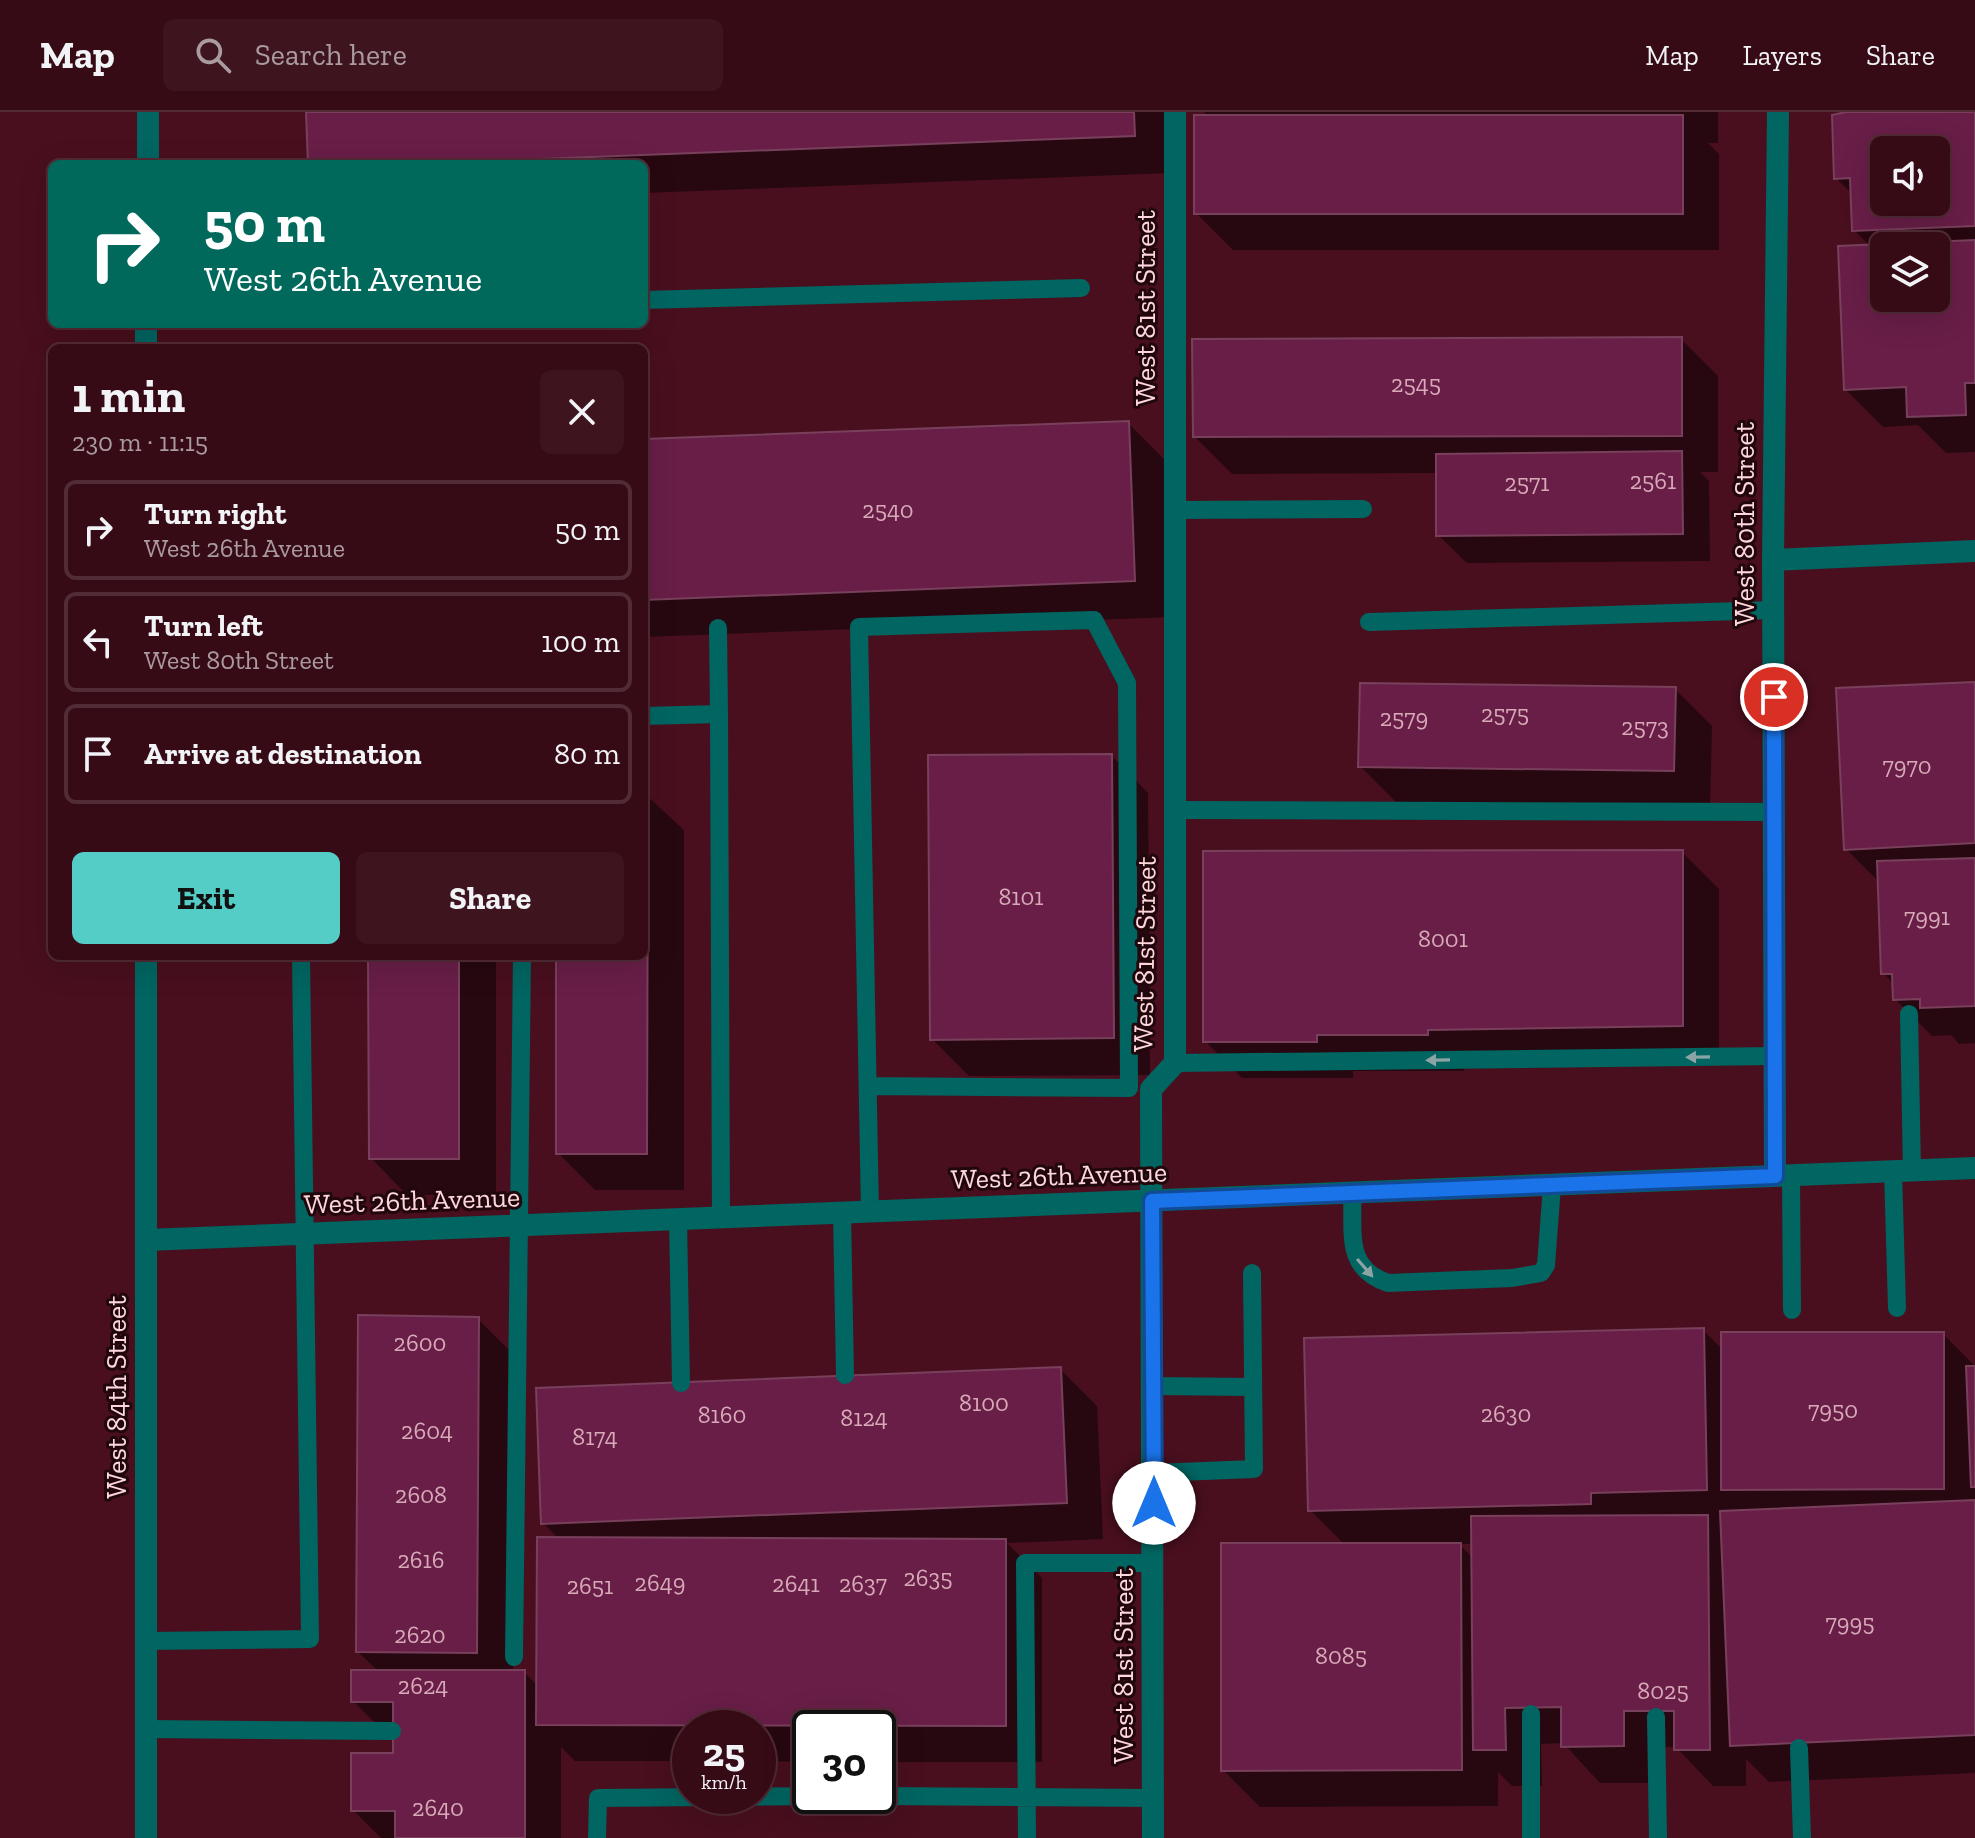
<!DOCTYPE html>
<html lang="en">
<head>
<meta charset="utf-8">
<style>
	body { margin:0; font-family:"Zilla Slab",serif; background:#3e141f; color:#f1f3f6; height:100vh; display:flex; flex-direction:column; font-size:30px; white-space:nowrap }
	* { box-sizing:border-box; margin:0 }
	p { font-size:26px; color:#aa9ba1 }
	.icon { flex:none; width:44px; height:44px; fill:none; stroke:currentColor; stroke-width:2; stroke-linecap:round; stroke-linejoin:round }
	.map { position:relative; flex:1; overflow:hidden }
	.details { position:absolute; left:48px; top:232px; width:600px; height:616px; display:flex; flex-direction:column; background:#370b16; border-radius:12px; box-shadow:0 8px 32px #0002,0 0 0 2px #512b35 }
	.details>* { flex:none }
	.hud { position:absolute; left:48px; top:48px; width:600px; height:168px; border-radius:12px; box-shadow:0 8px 32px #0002,0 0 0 2px #512b35; background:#00695c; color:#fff; overflow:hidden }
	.fabs { position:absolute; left:1870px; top:24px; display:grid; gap:16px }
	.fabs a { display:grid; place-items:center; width:80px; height:80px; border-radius:12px; background:#370b16; box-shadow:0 8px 32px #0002,0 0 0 2px #512b35; font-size:40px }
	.speed { position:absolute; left:672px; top:1598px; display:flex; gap:16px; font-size:40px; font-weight:700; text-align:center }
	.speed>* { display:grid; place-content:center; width:104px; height:104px; border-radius:50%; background:#370b16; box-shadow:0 8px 32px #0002,0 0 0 2px #512b35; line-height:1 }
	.speed small { font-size:20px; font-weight:400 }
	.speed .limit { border:4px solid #111; border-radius:12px; background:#fff; color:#111 }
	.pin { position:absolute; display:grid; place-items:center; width:68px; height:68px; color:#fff; margin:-34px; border:4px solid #fff; border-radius:50%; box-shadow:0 2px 8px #0007 }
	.me { position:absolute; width:88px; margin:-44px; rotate:0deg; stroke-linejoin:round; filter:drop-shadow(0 0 6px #0008) }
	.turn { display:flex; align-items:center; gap:28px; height:168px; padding:0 24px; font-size:36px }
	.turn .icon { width:104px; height:104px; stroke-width:2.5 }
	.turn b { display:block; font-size:56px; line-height:68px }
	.round { display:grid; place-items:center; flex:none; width:84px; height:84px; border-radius:12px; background:#3e141f }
	.overview { display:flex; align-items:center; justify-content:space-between; height:136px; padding:0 24px }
	h1 { font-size:48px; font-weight:700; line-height:60px }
	.primary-button { display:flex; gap:16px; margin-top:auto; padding:16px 24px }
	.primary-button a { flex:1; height:92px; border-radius:12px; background:#54cdc7; color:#111; font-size:32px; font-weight:700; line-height:92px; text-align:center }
	.primary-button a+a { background:#3e141f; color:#f1f3f6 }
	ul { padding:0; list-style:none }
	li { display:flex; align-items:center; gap:24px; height:100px; margin:0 16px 12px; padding:0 8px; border:4px solid #512b35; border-radius:12px }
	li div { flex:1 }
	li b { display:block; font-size:30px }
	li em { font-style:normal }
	header { display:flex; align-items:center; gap:48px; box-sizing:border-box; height:112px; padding:0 40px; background:#370b16; border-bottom:2px solid #512b35 }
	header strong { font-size:38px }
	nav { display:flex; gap:44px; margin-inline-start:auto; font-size:28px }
	.search { width:560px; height:72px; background:#3e141f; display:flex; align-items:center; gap:20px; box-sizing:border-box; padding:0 28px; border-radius:12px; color:#aa9ba1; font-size:30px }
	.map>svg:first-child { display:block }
</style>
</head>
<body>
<header>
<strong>Map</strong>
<div class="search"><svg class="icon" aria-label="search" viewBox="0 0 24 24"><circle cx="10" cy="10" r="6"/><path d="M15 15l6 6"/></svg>Search here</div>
<nav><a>Map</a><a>Layers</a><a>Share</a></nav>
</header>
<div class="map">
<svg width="1975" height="1726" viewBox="0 0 1975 1726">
	<rect width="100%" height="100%" fill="#490f1e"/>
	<path fill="#0007" fill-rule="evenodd" d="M308,0H1169L1171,61L644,81V52H310Z
		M1204,0H1718V31H1708L1719,42V138H1233L1196,101L1209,5Z
		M1848,0H1975V340L1946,341L1918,313L1883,315L1846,278L1870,134L1854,118L1853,83L1836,66ZM1884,38H1936V90H1884ZM1884,134H1936V186H1884Z
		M1681,227L1718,264V360H1700L1709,369L1710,449L1467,451L1438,423V361L1232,362L1195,325Z
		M1128,311L1165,348L1171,505L644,525V329Z
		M1975,572V931L1959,932L1951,923L1932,924L1895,887V873L1883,861L1880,771L1846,737Z
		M1675,577L1712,614L1710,695L1397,691L1360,654Z
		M1112,644L1148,681L1150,963L969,964L932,927Z
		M644,681L684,718V1078H595L558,1041V844H644Z
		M1682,740L1719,777V950L1464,955V959H1353V966H1242L1205,929Z
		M370,844H496V1083H407L371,1046Z
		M478,1207L515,1244L513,1560H524L538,1574L560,1428L543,1411L1060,1257L1097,1294L1103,1427L1007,1431L1042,1466V1650H878V1616H810V1650L758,1649V1616H690V1649H575L561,1635V1726H381L353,1698L395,1643V1626H390L353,1589L379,1560L358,1540Z
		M1703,1218L1723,1238L1943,1222L1975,1254V1661L1769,1670L1746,1647V1674H1713L1676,1635H1660V1671H1600L1563,1631L1541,1632L1542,1674H1512L1498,1660V1694L1260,1695L1223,1658L1345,1433L1310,1398ZM1459,1432H1473V1446Z"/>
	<path fill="#681e47" stroke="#79405c" stroke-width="2" fill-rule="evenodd" d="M306,0H1134L1135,24L409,52H308Z
		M1846,0H1975V114L1852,119L1850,66L1834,67L1832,3ZM1884,38H1936V90H1884Z
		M1194,3H1683V102H1194Z
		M1975,128V271H1965L1966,303L1907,305L1906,275L1844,278L1838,134ZM1884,134H1936V186H1884Z
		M1682,225V324L1193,325L1192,227Z
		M1129,309L1135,469L644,488V327Z
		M1682,339L1683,422L1436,424V342Z
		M1975,570V731L1844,738L1836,576Z
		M1360,571L1676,575L1674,659L1358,655Z
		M1112,642L1114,926L930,928L928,643Z
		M644,679H648L647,1042H556V844H644Z
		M1683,738V914L1428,918V923H1317V930H1203V739Z
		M1975,746V894L1920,896V887L1893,888L1892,862H1881L1877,749Z
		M368,844H459V1047H369Z
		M358,1203L479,1205L477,1541L356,1540Z
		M1704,1216L1707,1378L1591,1381V1392L1308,1399L1304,1226Z
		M1721,1220H1944V1377L1721,1378Z
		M1966,1254H1975V1375H1971Z
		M1061,1255L1067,1391L541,1412L536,1276Z
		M1975,1388V1623L1730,1634L1720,1399Z
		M1708,1403L1710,1638H1674V1599H1624V1634L1561,1635V1595L1505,1596L1506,1638H1473L1471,1404Z
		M537,1425L1006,1427V1614L536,1613Z
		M1221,1431H1461L1462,1658L1221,1659Z
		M351,1558H525V1726H395V1699H351V1641H393V1590H351Z"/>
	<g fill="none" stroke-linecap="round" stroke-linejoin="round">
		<path stroke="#016561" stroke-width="18" d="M644,188L1081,176
			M1175,398L1363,397
			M1369,510L1773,498
			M718,516L719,602
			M644,604L719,602L721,1107
			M1176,698L1774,700
			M1909,902L1912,1058
			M1175,951L1776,944
			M868,974L1129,976L1127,571L1094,508L859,515L870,1101
			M1893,1059L1897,1196
			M1791,1063L1792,1198
			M1352,1082C1354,1121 1344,1156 1388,1171L1512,1166L1541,1161L1546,1153L1552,1074
			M842,1102L845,1263
			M678,1108L681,1271
			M1154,1274L1252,1275
			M1154,1361L1254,1357L1252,1161
			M146,1529L310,1527L301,844
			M514,1545L522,844
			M1531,1602V1726
			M1656,1605L1658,1726
			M146,1617L392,1619
			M1799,1636L1802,1726
			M878,1684L1153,1686
			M597,1726L598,1686L836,1684
			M1027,1726L1025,1451H1153"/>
		<path stroke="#016561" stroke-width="22" d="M1773,448L1975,439
			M1775,1064L1773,448L1778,0
			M146,1128L1975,1056
			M1153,1726L1151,977L1175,951V0"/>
		<path stroke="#016561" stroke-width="22" d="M148,52V0
			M146,212V236
			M146,844V1726"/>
	</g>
	<defs><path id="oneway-solid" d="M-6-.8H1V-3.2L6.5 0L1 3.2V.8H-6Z" transform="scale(2)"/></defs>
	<g fill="#8ca4a5">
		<use href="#oneway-solid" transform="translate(1698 945) rotate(179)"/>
		<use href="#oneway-solid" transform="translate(1438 948) rotate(179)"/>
		<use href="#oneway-solid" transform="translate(1365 1156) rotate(49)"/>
	</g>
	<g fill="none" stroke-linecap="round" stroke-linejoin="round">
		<defs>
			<path id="route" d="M1154,1391L1152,1089L1775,1064L1774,585"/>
		</defs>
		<use href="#route" stroke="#114b97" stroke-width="20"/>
		<use href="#route" stroke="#1a73e8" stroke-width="14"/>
	</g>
	<g text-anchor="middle" stroke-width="6" stroke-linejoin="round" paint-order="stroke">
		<g font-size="24" fill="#d8a9b7">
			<text x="1416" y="280">2545</text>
			<text x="1653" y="377">2561</text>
			<text x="1527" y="379">2571</text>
			<text x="888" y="406">2540</text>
			<text x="1505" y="610">2575</text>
			<text x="1404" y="614">2579</text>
			<text x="1645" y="623">2573</text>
			<text x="1907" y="662">7970</text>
			<text x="1021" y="793">8101</text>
			<text x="1927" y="813">7991</text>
			<text x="1443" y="835">8001</text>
			<text x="420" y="1239">2600</text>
			<text x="984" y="1299">8100</text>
			<text x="1833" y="1306">7950</text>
			<text x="1506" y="1310">2630</text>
			<text x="722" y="1311">8160</text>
			<text x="864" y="1314">8124</text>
			<text x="427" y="1327">2604</text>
			<text x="595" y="1333">8174</text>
			<text x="421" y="1391">2608</text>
			<text x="421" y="1456">2616</text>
			<text x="928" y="1474">2635</text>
			<text x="660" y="1479">2649</text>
			<text x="796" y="1480">2641</text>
			<text x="863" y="1480">2637</text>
			<text x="590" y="1482">2651</text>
			<text x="1850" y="1519">7995</text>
			<text x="420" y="1531">2620</text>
			<text x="1341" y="1552">8085</text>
			<text x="423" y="1582">2624</text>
			<text x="1663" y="1587">8025</text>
			<text x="438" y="1704">2640</text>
		</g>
		<g font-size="28" fill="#fed7dc" stroke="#20070c">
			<text transform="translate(1145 196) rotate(-90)" y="10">West 81st Street</text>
			<text transform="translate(1744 412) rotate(-90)" y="10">West 80th Street</text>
			<text transform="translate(1144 842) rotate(-89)" y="10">West 81st Street</text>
			<text transform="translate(1059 1063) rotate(-2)" y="10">West 26th Avenue</text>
			<text transform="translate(412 1088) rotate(-2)" y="10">West 26th Avenue</text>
			<text transform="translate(116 1285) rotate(-90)" y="10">West 84th Street</text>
			<text transform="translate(1123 1554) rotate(-90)" y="10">West 81st Street</text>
		</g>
	</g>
</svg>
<div class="fabs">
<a><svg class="icon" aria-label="sound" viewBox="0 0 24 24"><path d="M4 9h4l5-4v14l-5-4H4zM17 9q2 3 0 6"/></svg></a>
<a><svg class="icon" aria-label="layers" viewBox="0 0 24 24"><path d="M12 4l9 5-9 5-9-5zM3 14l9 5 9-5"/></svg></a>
</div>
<div class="speed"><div>25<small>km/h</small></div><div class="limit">30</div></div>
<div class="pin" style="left:1774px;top:585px;background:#d93025"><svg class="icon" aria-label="arrive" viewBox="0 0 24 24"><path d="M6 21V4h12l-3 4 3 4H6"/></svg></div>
<svg class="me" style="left:1154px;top:1391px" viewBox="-20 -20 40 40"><circle r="19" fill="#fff"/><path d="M0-13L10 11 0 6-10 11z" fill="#1a73e8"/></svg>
<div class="hud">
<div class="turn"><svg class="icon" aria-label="right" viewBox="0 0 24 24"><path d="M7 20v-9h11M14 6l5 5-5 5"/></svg><div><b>50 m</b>West 26th Avenue</div></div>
</div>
<section class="details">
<div class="overview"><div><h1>1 min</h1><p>230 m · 11:15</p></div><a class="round"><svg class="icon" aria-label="close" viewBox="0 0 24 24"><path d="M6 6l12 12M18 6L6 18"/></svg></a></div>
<ul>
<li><svg class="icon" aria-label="right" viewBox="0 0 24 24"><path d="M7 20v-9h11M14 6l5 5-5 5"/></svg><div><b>Turn right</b><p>West 26th Avenue</p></div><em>50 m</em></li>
<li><svg class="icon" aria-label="left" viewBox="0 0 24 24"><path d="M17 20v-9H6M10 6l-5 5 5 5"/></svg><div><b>Turn left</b><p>West 80th Street</p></div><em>100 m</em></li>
<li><svg class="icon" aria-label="arrive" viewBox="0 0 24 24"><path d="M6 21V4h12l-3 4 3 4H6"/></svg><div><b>Arrive at destination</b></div><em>80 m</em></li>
</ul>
<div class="primary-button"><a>Exit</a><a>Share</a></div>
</section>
</div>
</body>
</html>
